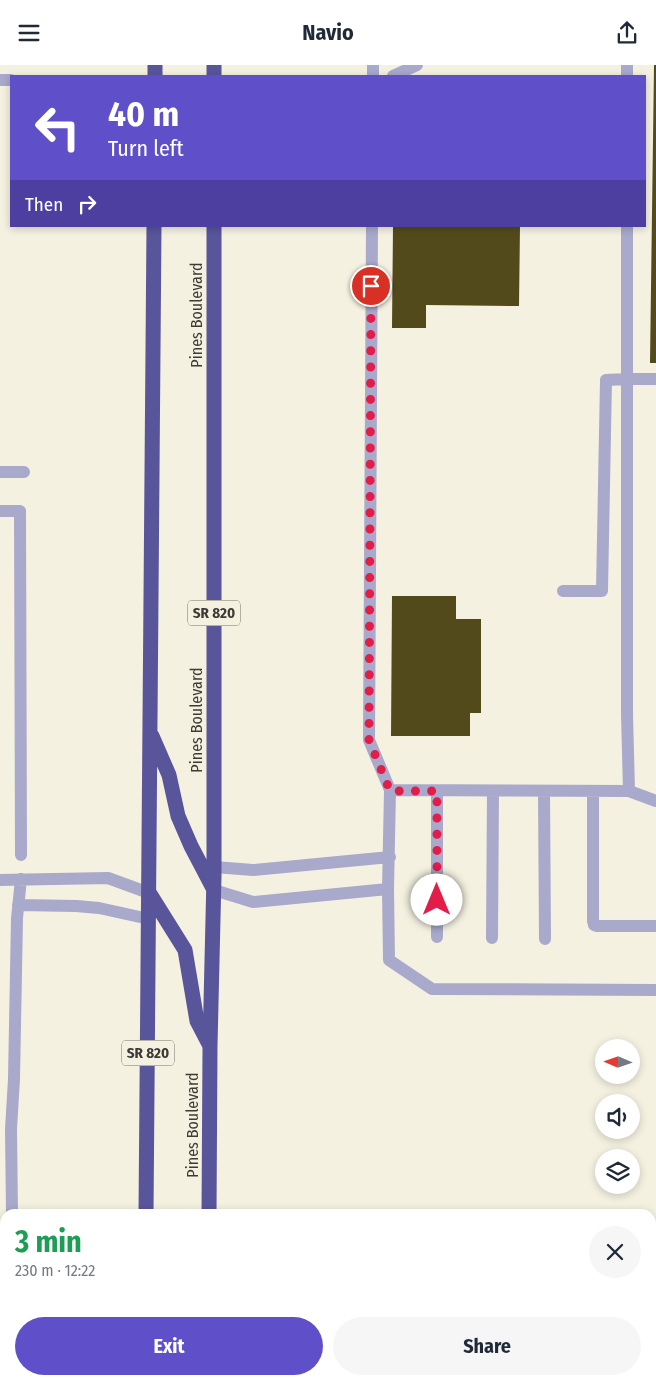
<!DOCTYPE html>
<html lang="en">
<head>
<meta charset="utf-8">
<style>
	body { margin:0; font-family:"Fira Sans Condensed",sans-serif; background:#f6f6f7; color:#1f2937; height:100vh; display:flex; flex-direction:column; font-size:19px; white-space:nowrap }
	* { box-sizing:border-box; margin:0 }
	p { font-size:16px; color:#747a83 }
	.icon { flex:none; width:28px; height:28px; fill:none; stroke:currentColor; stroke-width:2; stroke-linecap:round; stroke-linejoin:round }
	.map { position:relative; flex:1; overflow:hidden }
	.drawer { position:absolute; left:0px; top:1144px; width:656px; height:176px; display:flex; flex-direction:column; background:#fff; border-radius:15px 15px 0 0; box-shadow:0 2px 8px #0003 }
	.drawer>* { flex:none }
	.top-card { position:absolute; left:10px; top:10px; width:636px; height:152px; border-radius:0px; box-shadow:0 2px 8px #0003; background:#5f4fc8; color:#fff; overflow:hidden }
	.needle { width:32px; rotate:272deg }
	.buttons { position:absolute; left:595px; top:974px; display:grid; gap:10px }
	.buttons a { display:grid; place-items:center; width:45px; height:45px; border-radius:50%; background:#fff; box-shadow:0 2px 8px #0003; font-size:25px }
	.pin { position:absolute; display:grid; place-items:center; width:42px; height:42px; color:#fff; margin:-21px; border:2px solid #fff; border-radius:50%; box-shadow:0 1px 5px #0007 }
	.me { position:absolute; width:55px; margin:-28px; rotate:0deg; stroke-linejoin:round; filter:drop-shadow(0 0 4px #0008) }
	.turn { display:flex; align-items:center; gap:18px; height:105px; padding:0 15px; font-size:22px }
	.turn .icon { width:65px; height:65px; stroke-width:2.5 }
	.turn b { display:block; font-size:35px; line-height:42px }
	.then { display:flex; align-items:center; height:48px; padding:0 15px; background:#0003; gap:10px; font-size:19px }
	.round { display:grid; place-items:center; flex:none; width:52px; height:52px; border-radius:26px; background:#f6f6f7 }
	.headline { display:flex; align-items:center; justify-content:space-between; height:85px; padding:0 15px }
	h1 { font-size:30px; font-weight:700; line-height:38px; color:#1e9e55 }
	.action { display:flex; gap:10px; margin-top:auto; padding:10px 15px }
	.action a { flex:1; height:58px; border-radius:30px; background:#5f4fc8; color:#fff; font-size:20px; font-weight:700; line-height:58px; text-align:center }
	.action a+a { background:#f6f6f7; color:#1f2937 }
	header { display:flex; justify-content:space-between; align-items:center; height:65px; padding:0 15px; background:#fff; font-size:22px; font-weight:700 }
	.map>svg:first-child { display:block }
</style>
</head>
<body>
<header><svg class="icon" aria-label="menu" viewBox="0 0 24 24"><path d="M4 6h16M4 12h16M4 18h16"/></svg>Navio<svg class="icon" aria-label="share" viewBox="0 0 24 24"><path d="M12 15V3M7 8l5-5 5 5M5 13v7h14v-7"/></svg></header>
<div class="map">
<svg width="656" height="1319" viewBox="0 0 656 1319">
	<rect width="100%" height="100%" fill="#f4f1e1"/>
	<path fill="#534a1c" d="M654,0H656V298H650Z
		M393,161H520L519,241L426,240V263H392Z
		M392,531H456V554H481V648H470V671H391Z"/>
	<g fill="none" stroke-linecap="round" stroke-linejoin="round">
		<path stroke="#a8a9cb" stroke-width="12" d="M627,0V11
			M373,11V0
			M393,11L417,0
			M0,15H11
			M372,161L369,675L390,725L388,824L389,895L432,924L656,925
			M627,161V649L629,726
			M0,407H24
			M0,446H20L21,790
			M563,526H602L606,315L627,314H656
			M390,725L629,726L656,736
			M544,726L545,874
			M593,726V856L594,860L597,861H656
			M214,802L253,805L390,792
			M0,815L108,813L149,828
			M214,825L253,837L388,824
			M18,840L76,841L99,843L149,854
			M437,872V726
			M492,873L493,726
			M12,1149L11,1064L14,1014L17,853L21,814
			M0,1231L5,1232
			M651,1305H656
			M18,1319V1315
			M504,1319V1315"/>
		<path stroke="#59559b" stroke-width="15" d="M155,0V11
			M214,11V0
			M152,671L169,710L178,751L191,781L213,823
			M150,829L185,885L197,956L209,979
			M146,1149L154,161
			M209,1149L210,981L214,811V161
			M147,1319V1315
			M209,1319V1315"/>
	</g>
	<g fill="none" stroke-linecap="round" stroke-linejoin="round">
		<path stroke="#e11d48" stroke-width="9" stroke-dasharray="0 16.2" d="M371,221L369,675L390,726H437V835"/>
	</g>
	<g text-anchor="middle" stroke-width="5" stroke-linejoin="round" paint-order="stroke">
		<g fill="#f4f1e1" stroke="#737268" stroke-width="1">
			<rect x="188" y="535.5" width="52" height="25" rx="4"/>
			<rect x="122" y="975.5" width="52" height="25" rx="4"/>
		</g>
		<g font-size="15" font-weight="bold" fill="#3c3b34">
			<text x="214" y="553">SR 820</text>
			<text x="148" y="993">SR 820</text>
		</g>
		<g font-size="16" fill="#3c3b34" stroke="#f4f1e1">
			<text transform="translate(196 250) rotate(-90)" y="6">Pines Boulevard</text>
			<text transform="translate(196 655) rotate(-90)" y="6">Pines Boulevard</text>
			<text transform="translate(192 1060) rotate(-90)" y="6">Pines Boulevard</text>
		</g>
	</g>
</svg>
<div class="buttons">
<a><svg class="needle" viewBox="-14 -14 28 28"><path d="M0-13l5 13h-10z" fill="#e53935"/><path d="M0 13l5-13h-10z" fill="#747a83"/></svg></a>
<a><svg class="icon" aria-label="sound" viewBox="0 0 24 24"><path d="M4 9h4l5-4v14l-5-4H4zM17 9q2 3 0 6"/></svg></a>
<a><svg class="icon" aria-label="layers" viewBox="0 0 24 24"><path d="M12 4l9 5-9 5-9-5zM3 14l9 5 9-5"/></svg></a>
</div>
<div class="pin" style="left:371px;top:221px;background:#d93025"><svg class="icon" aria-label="arrive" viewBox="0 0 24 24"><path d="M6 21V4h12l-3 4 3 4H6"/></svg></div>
<svg class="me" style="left:437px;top:835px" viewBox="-20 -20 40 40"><circle r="19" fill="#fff"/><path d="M0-13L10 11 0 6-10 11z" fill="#e11d48"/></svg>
<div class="top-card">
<div class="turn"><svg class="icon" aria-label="left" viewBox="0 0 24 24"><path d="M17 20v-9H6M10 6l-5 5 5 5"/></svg><div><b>40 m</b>Turn left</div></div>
<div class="then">Then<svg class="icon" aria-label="right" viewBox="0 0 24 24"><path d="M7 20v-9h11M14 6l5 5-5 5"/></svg></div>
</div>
<section class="drawer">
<div class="headline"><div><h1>3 min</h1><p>230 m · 12:22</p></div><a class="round"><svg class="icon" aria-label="close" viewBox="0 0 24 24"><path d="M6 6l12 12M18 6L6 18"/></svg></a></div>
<div class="action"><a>Exit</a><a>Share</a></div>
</section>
</div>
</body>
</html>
